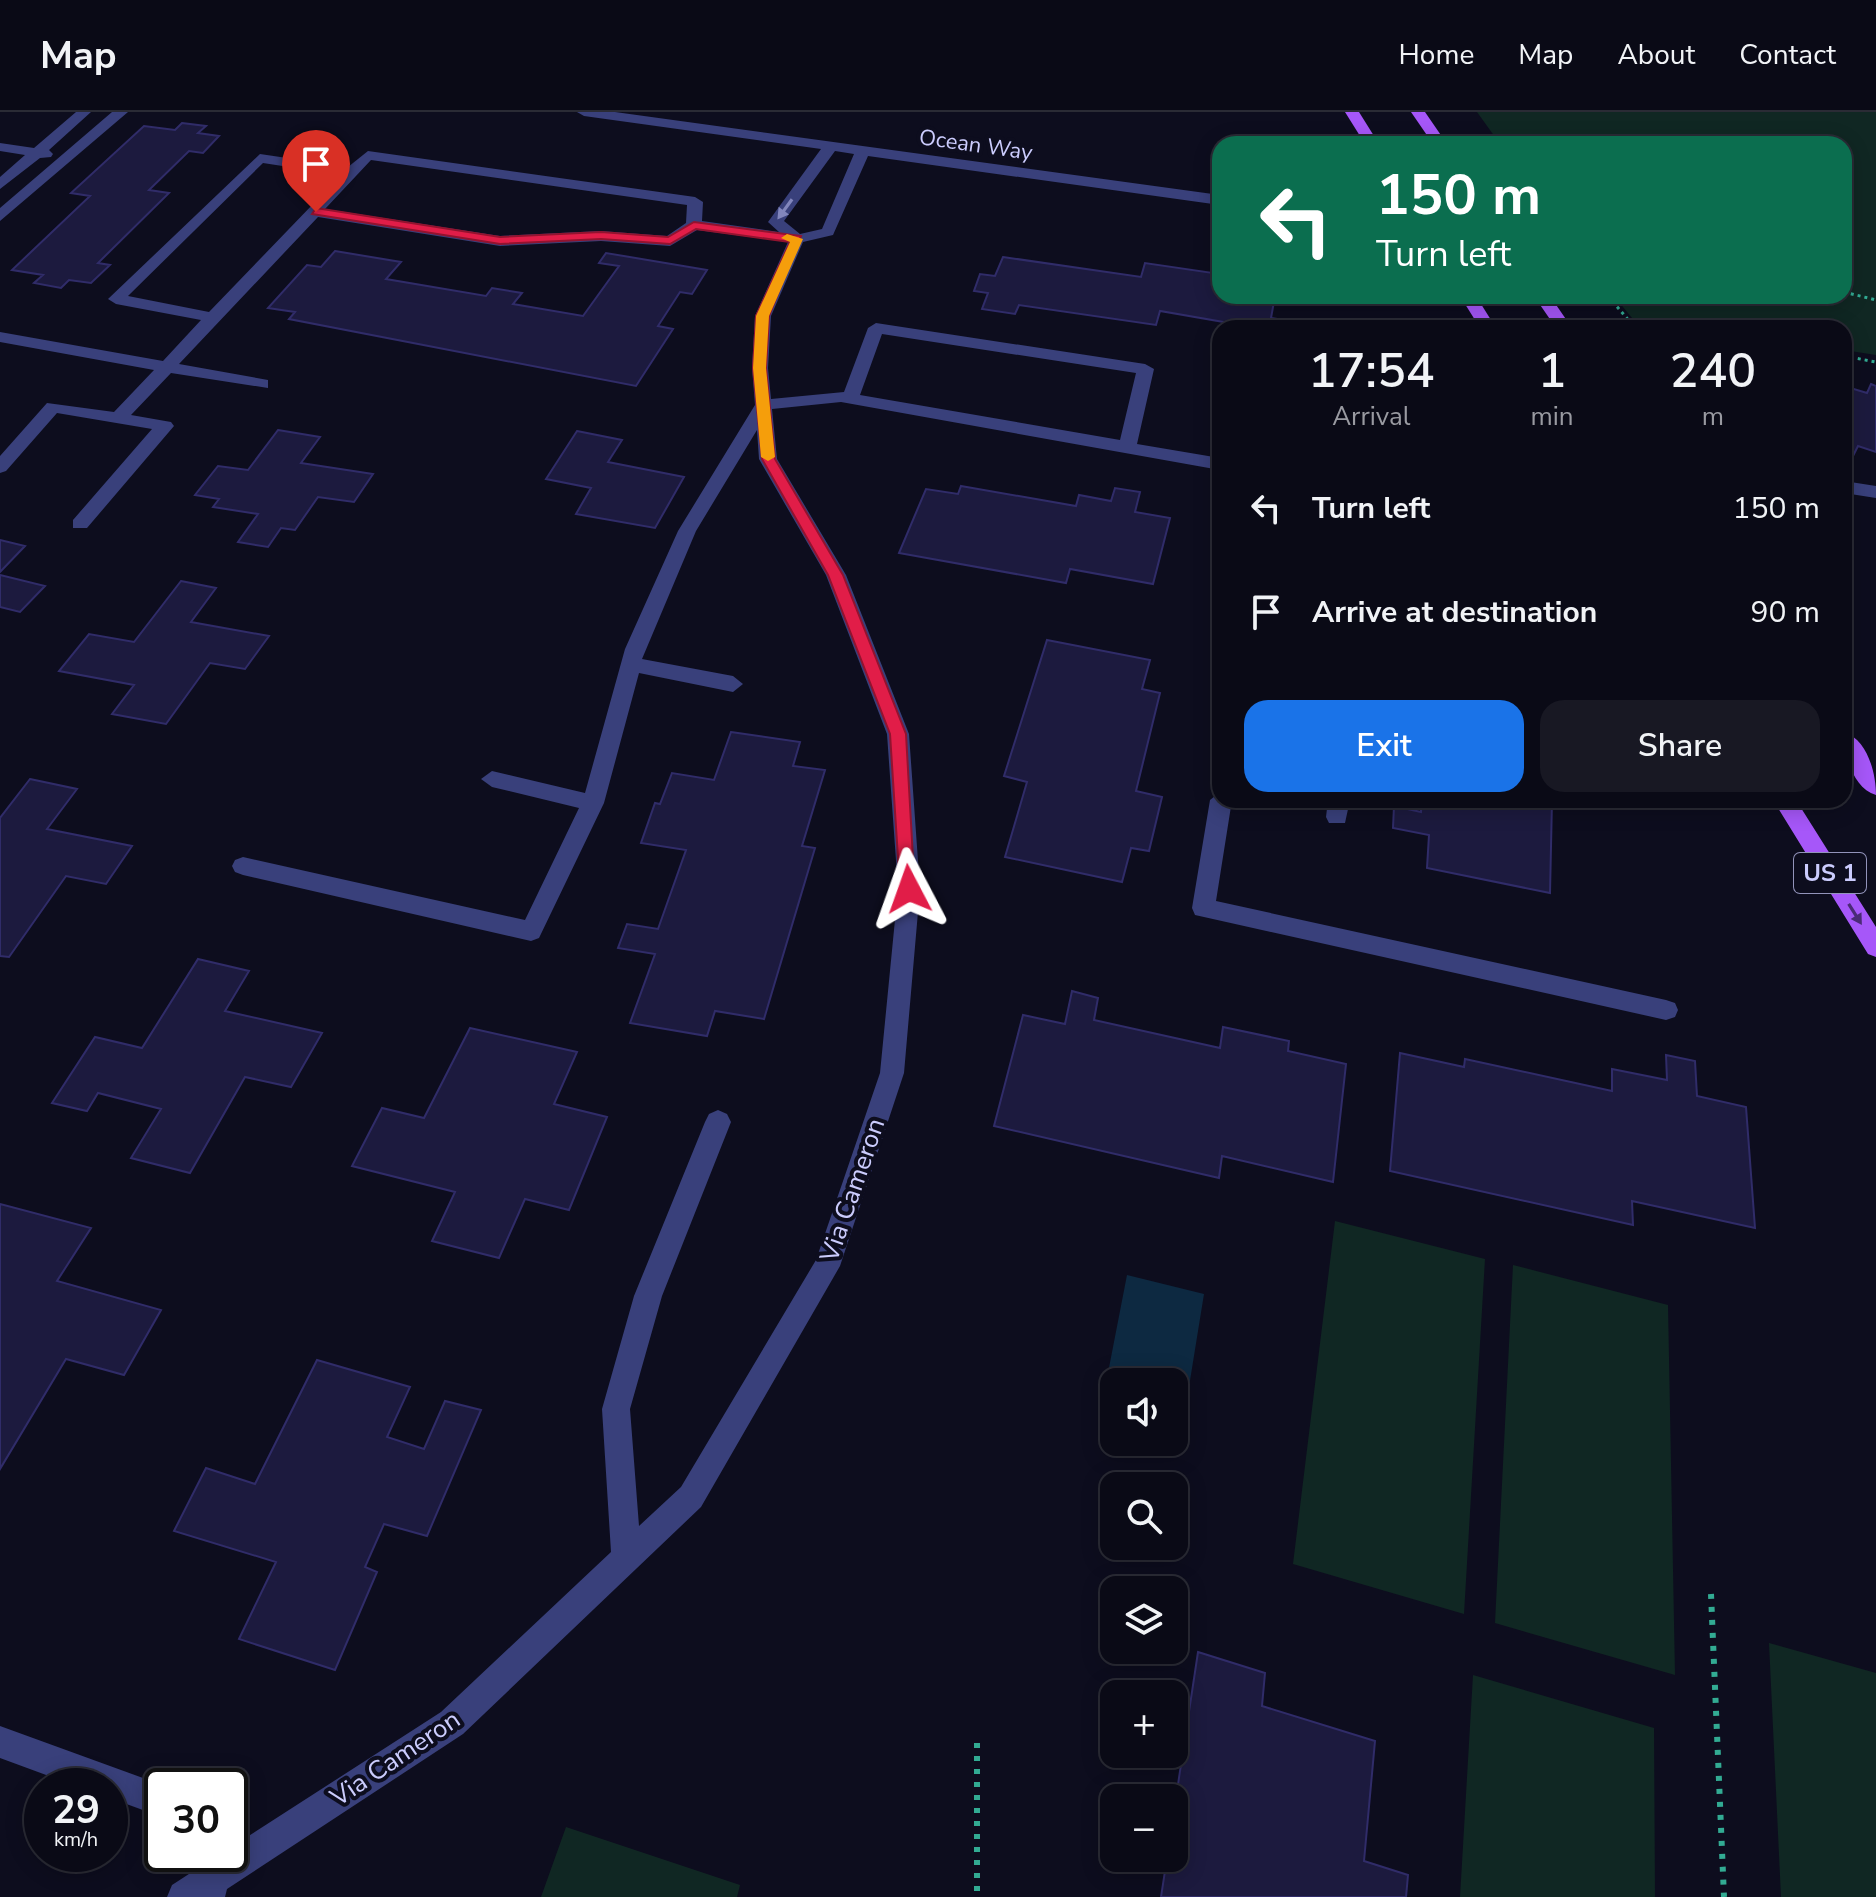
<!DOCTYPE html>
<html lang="en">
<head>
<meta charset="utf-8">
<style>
	body { margin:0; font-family:"Nunito Sans",sans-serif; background:#181823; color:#f1f3f6; height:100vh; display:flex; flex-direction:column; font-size:30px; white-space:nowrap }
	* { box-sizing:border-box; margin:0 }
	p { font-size:26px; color:#999aa1 }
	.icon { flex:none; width:44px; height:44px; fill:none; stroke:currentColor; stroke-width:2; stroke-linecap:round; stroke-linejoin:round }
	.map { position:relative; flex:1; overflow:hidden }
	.sheet { position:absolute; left:1212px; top:208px; width:640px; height:488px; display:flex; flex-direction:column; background:#0a0a16; border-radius:24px; box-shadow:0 4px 20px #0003,0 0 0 2px #2a2b35 }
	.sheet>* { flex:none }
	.top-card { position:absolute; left:1212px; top:24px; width:640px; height:168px; border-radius:24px; box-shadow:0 4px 20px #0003,0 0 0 2px #2a2b35; background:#0b6e4f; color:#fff; overflow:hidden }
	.fabs { position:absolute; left:1100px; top:1256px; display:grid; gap:16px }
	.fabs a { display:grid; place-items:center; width:88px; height:88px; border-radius:16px; background:#0a0a16; box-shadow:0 4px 20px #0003,0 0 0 2px #2a2b35; font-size:40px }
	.speed { position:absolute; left:24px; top:1656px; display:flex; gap:16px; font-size:40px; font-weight:700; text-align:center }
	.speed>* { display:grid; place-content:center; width:104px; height:104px; border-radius:50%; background:#0a0a16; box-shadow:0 4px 20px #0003,0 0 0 2px #2a2b35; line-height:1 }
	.speed small { font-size:20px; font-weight:400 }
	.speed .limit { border:4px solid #111; border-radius:12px; background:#fff; color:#111 }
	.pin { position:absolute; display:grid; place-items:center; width:68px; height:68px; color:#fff; margin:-82px -34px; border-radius:50% 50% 50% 0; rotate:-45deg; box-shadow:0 0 8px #0007 }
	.pin .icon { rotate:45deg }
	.me { position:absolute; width:88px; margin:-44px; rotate:356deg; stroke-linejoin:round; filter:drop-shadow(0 0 6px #0008) }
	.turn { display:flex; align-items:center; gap:28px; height:168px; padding:0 32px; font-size:36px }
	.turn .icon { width:104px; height:104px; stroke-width:2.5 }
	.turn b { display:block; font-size:56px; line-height:68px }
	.eta { display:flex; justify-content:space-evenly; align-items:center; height:136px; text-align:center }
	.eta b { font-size:48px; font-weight:600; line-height:56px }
	.action { display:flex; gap:16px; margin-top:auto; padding:16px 32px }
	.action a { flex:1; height:92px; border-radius:24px; background:#1a73e8; color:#fff; font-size:32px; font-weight:600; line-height:92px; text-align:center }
	.action a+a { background:#181823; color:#f1f3f6 }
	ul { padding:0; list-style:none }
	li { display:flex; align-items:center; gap:24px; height:104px; padding:0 32px }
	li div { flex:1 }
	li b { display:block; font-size:30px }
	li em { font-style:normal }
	header { display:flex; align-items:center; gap:48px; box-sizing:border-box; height:112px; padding:0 40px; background:#0a0a16; border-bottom:2px solid #2a2b35 }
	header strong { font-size:38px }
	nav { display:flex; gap:44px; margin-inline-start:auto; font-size:28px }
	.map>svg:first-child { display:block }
</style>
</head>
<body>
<header>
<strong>Map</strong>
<nav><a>Home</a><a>Map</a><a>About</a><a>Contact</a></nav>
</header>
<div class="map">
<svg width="1876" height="1785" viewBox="0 0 1876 1785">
	<rect width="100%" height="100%" fill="#0d0d1e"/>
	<path fill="#102723" d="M1477,0H1876V243L1844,238V216H1696L1632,206L1614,184H1844V32H1500Z
		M1335,1109L1485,1147L1464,1502L1293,1452Z
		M1513,1153L1668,1193L1675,1563L1495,1511Z
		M1769,1531L1876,1561V1785H1781Z
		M1473,1563L1654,1616L1655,1785H1460Z
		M566,1715L740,1773L737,1785H541Z"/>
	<path fill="#0d2941" d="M1127,1163L1204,1182L1181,1324L1174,1322V1270H1114V1306L1100,1302Z"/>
	<path fill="#1c1a3e" stroke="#302c69" stroke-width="2" d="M182,11L206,14L198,21L219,24L203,41L189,39L149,78L169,81L98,151L110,153L91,171L69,168L61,176L34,171L43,163L12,158L90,84L71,81L144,14L175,18Z
		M335,139L401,150L386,167L486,184L492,176L522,181L513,192L583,204L619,154L599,151L606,141L707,158L692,182L680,180L658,214L673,217L636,274L289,207L295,200L268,196L307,153L321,155Z
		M1003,145L1141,165L1145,151L1220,162V184H1275L1271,206L1335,216H1258L1160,199L1156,213L1019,193L1015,202L982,197L988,181L974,179L980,162L995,164Z
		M1871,272L1876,274V340L1858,334L1853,344L1844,341V274L1867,281Z
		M278,318L320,325L301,351L373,362L354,390L318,385L295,418L281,416L268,435L238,430L258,402L213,395L219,387L195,383L218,354L248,358Z
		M577,319L622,328L608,350L684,365L655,416L576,402L591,376L546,367Z
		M961,374L1076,394L1079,383L1111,389L1115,376L1140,380L1135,400L1170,406L1153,472L1070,457L1066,471L899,441L926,377L958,382Z
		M0,428L25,434L0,460Z
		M0,463L45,474L20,500L0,495Z
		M181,469L216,476L191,510L269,524L245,557L210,551L166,612L112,602L134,573L59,559L89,522L134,530Z
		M1047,528L1150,548L1142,577L1160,581L1136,679L1162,685L1149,739L1131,736L1122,770L1005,745L1027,670L1004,664Z
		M731,620L800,630L793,654L825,658L802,734L815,736L764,907L715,899L707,924L630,911L655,842L618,836L627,812L658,817L686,738L641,731L655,691L660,692L672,661L714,668Z
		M30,667L77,677L47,717L132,734L106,772L66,764L9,845L0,844V706Z
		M1422,688H1552L1550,781L1427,756L1429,723L1393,716L1394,694L1421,700Z
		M198,847L249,859L225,899L322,921L291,975L245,965L190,1061L131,1046L161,997L98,981L87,999L52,991L95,925L142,936Z
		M1072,879L1098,886L1094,908L1220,936L1223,915L1289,929L1288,939L1346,952L1333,1070L1222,1044L1219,1066L994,1014L1023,903L1065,912Z
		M470,916L577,940L554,992L607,1005L569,1098L525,1087L499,1146L432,1129L455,1080L352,1054L382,996L424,1006Z
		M1400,941L1464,955L1465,947L1612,979V957L1667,968L1666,943L1695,949L1697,984L1746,995L1755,1116L1632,1089L1633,1113L1390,1059Z
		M0,1092L91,1116L57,1169L161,1198L124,1263L66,1247L0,1357Z
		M317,1248L410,1275L387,1325L424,1337L445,1289L481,1298L427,1424L384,1412L365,1455L377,1460L335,1558L239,1527L276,1450L174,1419L206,1356L255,1372Z
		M1198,1540L1265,1561L1262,1594L1375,1629L1364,1749L1408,1763L1406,1785H1161L1167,1746H1174V1699Z"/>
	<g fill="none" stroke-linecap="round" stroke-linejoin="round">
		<path stroke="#32ab93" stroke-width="3" stroke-dasharray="3 4" stroke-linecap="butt" d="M1844,180L1876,188
			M1608,184L1631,211L1664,216
			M1844,244L1876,250"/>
		<path stroke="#32ab93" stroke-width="6" stroke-dasharray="5 8" stroke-linecap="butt" d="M1711,1482L1724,1785
			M977,1631V1785"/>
		<path fill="#39407b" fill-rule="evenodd" d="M76,0H91L49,38L53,42L51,45L40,46L0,77V65L25,43L0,39V31L34,36Z
			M112,0H128L0,109V96Z
			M577,0H615L1220,83V93L868,44L833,123L803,130L771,204L768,256L771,287L844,280L868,216L876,211L1145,252L1154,257L1137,332L1220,346V358L841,290L772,297L777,347L846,463L909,622L920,777L904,961L840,1154L701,1395L463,1622L227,1777L225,1785H167L172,1773L192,1760L186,1742H230V1736L441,1600L611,1440L602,1297L634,1184L705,1010L709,1002L718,998L727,1002L731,1010L662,1184L630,1297L639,1414L681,1375L816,1148L880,961L898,777L887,622L826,463L759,347L757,318L696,419L642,547L733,564L743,572L733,580L639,561L604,691L539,826L531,829L243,763L235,760L232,754L235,748L243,745L525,808L579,696L492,675L481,667L492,659L585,681L625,537L678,419L755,293L752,256L755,204L788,130L697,118L670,134L601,129L500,134L318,105L179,252L268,268V276L171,261L131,303L171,310L174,314L87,416H73V408L152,317L57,301L6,359L0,361V344L47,291L114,300L154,258L0,230V220L163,249L201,208L116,192L108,187L260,42L348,55L368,39L695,85L703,90L702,109L779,120L768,110L821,37L584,4ZM835,39L854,42L822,117L800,122L784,109ZM371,48L687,93L686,111L667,124L601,119L500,124L325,97ZM263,51L341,63L209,200L128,184ZM882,222L1136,261L1120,328L860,283Z
			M1844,369L1876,374V386L1844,381Z
			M1220,680V688H1232L1216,789L1666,888L1675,891L1678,898L1675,905L1666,908L1195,803L1192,796L1210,688Z
			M1328,688H1350L1345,711H1329L1326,705Z
			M0,1614L165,1674H162V1705L110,1686V1674H76L0,1646Z"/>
		<path fill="#a657f9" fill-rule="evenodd" d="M1345,0H1359L1379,32H1365Z
			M1411,0H1425L1447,32H1433Z
			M1460,184H1476L1496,216H1480Z
			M1534,184H1550L1572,216H1556Z
			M1844,620C1868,628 1876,662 1876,683C1852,676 1844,641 1844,620Z
			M1773,688H1796L1876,815V845L1868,842Z"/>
	</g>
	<defs><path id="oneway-solid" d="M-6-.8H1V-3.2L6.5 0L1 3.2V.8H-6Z" transform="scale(2)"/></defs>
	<use fill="#8286bc" href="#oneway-solid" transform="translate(785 97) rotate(126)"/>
	<use fill="#4a2b76" href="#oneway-solid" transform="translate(1855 802) rotate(58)"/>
	<path fill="#e11d48" stroke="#92132f" stroke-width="2" d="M316,96L500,125L601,120L668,125L694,110L801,124L769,204L766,256L775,347L843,463L906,622L915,782L909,784L900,777L890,622L828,463L762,347L753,256L756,204L790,130L696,117L670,132L601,127L500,132L312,102Z"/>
	<path fill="#f59e0b" d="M787,122L803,127L769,204L766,256L775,345L768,349L761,345L753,256L756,204L790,130L781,126Z"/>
	<g text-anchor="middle" stroke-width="8" stroke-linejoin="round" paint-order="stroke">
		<g font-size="22" fill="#cbccfd" stroke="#0d0d1e">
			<text transform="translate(976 32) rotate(8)" y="8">Ocean Way</text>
		</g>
		<rect fill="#0d0d1e" stroke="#9293ba" stroke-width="2" x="1794" y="741" width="72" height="40" rx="6"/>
		<g font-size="24" font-weight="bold" fill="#cbccfd">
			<text x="1830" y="769">US 1</text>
		</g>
		<g font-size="26" fill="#cbccfd" stroke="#0d0d1e">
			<text transform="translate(852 1078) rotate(-71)" y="9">Via Cameron</text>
			<text transform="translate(395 1646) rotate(-34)" y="9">Via Cameron</text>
		</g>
	</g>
</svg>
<div class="fabs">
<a><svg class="icon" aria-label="sound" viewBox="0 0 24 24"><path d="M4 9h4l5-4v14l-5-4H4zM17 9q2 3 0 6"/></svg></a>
<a><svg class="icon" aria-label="search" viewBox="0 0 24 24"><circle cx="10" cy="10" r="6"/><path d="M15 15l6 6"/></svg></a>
<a><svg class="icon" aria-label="layers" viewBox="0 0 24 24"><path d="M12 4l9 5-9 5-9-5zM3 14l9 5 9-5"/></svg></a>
<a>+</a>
<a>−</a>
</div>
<div class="speed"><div>29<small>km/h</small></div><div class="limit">30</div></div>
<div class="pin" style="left:316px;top:100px;background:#d93025"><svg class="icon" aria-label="arrive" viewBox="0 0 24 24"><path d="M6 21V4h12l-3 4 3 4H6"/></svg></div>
<svg class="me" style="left:909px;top:777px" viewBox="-20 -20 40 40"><path d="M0-17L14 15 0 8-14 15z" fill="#e11d48" stroke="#fff" stroke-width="4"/></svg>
<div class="top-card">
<div class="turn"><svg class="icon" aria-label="left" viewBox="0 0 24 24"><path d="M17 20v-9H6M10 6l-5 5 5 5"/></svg><div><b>150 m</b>Turn left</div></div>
</div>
<section class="sheet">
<div class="eta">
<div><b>17:54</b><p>Arrival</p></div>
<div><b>1</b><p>min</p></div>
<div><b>240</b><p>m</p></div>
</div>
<ul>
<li><svg class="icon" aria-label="left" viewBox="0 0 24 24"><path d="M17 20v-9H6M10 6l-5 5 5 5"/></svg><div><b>Turn left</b></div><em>150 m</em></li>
<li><svg class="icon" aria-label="arrive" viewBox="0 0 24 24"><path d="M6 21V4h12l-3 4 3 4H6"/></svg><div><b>Arrive at destination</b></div><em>90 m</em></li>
</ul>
<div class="action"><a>Exit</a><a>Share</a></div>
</section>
</div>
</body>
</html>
